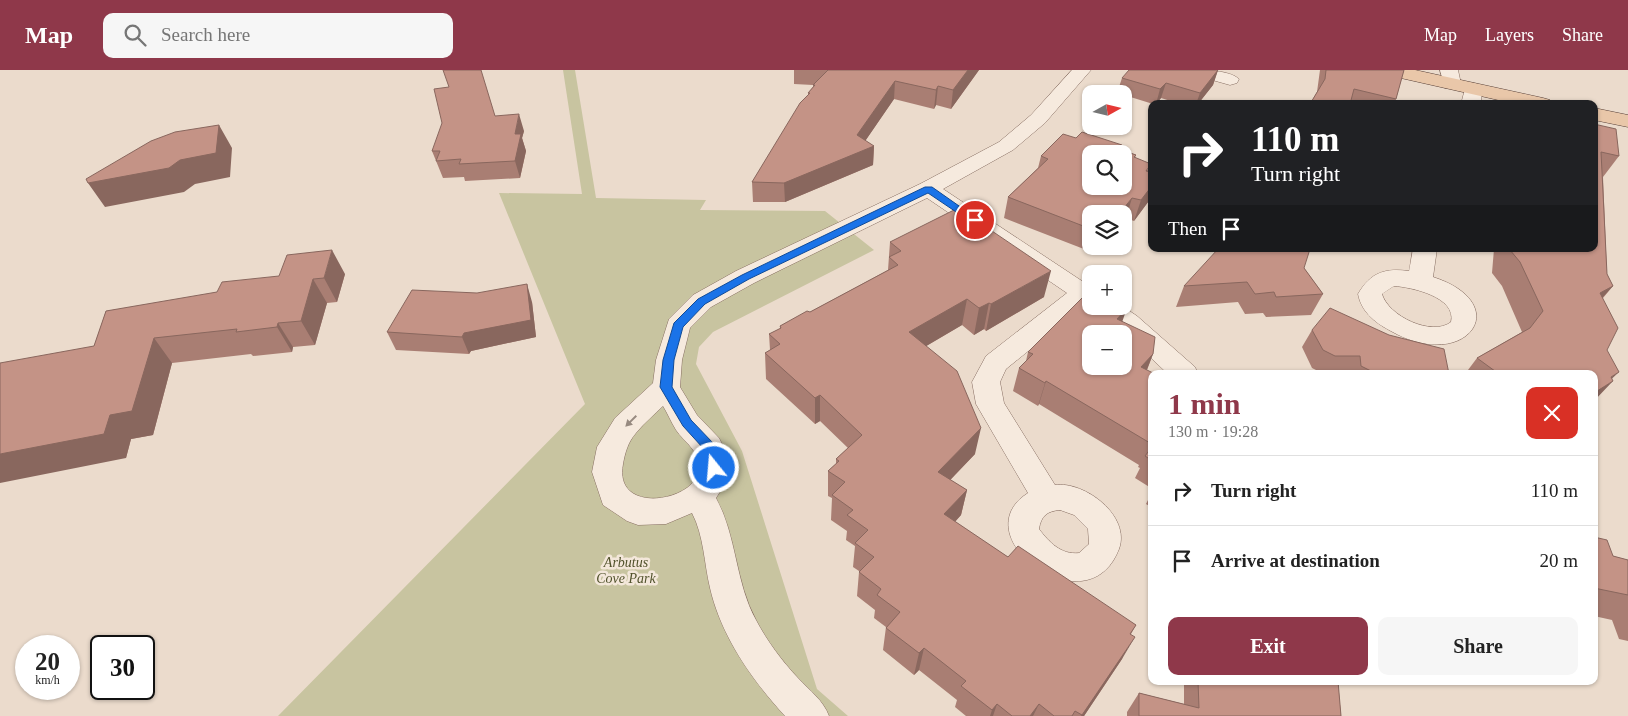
<!DOCTYPE html>
<html lang="en">
<head>
<meta charset="utf-8">
<style>
	body { margin:0; font-family:Georgia,serif; background:#f6f6f6; color:#222; height:100vh; display:flex; flex-direction:column; font-size:19px; white-space:nowrap }
	* { box-sizing:border-box; margin:0 }
	p { font-size:16px; color:#767676 }
	.icon { flex:none; width:28px; height:28px; fill:none; stroke:currentColor; stroke-width:2; stroke-linecap:round; stroke-linejoin:round }
	.map { position:relative; flex:1; overflow:hidden }
	.drawer { position:absolute; left:1148px; top:300px; width:450px; height:315px; display:flex; flex-direction:column; background:#fff; border-radius:10px; box-shadow:0 1px 4px #0004 }
	.drawer>* { flex:none }
	.hud { position:absolute; left:1148px; top:30px; width:450px; height:152px; border-radius:10px; box-shadow:0 1px 4px #0004; background:#202124; color:#fff; overflow:hidden }
	.needle { width:32px; rotate:82deg }
	.fabs { position:absolute; left:1082px; top:15px; display:grid; gap:10px }
	.fabs a { display:grid; place-items:center; width:50px; height:50px; border-radius:10px; background:#fff; box-shadow:0 1px 4px #0004; font-size:25px }
	.speed { position:absolute; left:15px; top:565px; display:flex; gap:10px; font-size:25px; font-weight:700; text-align:center }
	.speed>* { display:grid; place-content:center; width:65px; height:65px; border-radius:50%; background:#fff; box-shadow:0 1px 4px #0004; line-height:1 }
	.speed small { font-size:12px; font-weight:400 }
	.speed .limit { border:2px solid #111; border-radius:8px; background:#fff; color:#111 }
	.pin { position:absolute; display:grid; place-items:center; width:42px; height:42px; color:#fff; margin:-21px; border:2px solid #fff; border-radius:50%; box-shadow:0 1px 5px #0007 }
	.me { position:absolute; width:55px; margin:-28px; rotate:343deg; stroke-linejoin:round; filter:drop-shadow(0 0 4px #0008) }
	.turn { display:flex; align-items:center; gap:18px; height:105px; padding:0 20px; font-size:22px }
	.turn .icon { width:65px; height:65px; stroke-width:2.5 }
	.turn b { display:block; font-size:35px; line-height:42px }
	.then { display:flex; align-items:center; height:48px; padding:0 20px; background:#0003; gap:10px; font-size:19px }
	.round { display:grid; place-items:center; flex:none; width:52px; height:52px; border-radius:10px; background:#f6f6f6 }
	.summary { display:flex; align-items:center; justify-content:space-between; height:85px; padding:0 20px }
	h1 { font-size:30px; font-weight:700; line-height:38px; color:#8f384a }
	.primary-button { display:flex; gap:10px; margin-top:auto; padding:10px 20px }
	.primary-button a { flex:1; height:58px; border-radius:10px; background:#8f384a; color:#fff; font-size:20px; font-weight:700; line-height:58px; text-align:center }
	.primary-button a+a { background:#f6f6f6; color:#222 }
	ul { padding:0; list-style:none }
	li { display:flex; align-items:center; gap:15px; height:70px; padding:0 20px; border-top:1px solid #e0e0e0 }
	li div { flex:1 }
	li b { display:block; font-size:19px }
	li em { font-style:normal }
	header { display:flex; align-items:center; gap:30px; box-sizing:border-box; height:70px; padding:0 25px; background:#8f384a; color:#fff }
	header strong { font-size:24px }
	nav { display:flex; gap:28px; margin-inline-start:auto; font-size:18px }
	.search { width:350px; height:45px; background:#f6f6f6; display:flex; align-items:center; gap:12px; box-sizing:border-box; padding:0 18px; border-radius:10px; color:#767676; font-size:19px }
	.map>svg:first-child { display:block }
</style>
</head>
<body>
<header>
<strong>Map</strong>
<div class="search"><svg class="icon" aria-label="search" viewBox="0 0 24 24"><circle cx="10" cy="10" r="6"/><path d="M15 15l6 6"/></svg>Search here</div>
<nav><a>Map</a><a>Layers</a><a>Share</a></nav>
</header>
<div class="map">
<svg width="1628" height="646" viewBox="0 0 1628 646">
	<rect width="100%" height="100%" fill="#ebdbcc"/>
	<path fill="#c8c4a0" d="M563,0H575L596,128L706,130L700,140L825,141L874,180L713,262L699,277L696,294L742,381L817,619L848,646H278L585,334L499,123L582,124Z"/>
	<g fill="none" stroke-linecap="round" stroke-linejoin="round">
		<defs>
			<path id="minor" d="M1072,0H1091L1045,53L1013,80L943,119L1091,217V236L1085,235L1006,299L1000,312L1004,333L1055,415C1085,411 1131,446 1119,479C1088,561 960,466 1028,423L976,334L972,312L986,286L1067,223L927,128L754,213L711,237L690,258L682,290L680,317L697,345L719,368L723,376L729,398L725,414L716,428C737,466 735,512 756,550C767,571 782,591 798,608C810,621 823,630 829,646H785C752,610 721,566 710,518C704,493 704,466 692,443L666,454L638,455L627,451L603,435L592,402L597,377L615,348L653,313L656,290L669,249L693,225L736,201L920,114L999,72L1031,45ZM663,336C668,344 671,352 676,360C685,373 699,380 699,398C699,431 613,447 623,394C625,383 628,372 636,363C644,353 654,345 663,336ZM1060,440L1074,445L1088,459L1089,474L1079,483C1061,485 1049,472 1039,459C1041,446 1047,441 1060,440Z
				M1189,0C1203,0 1230,0 1239,9L1237,13L1230,15L1191,4Z
				M1440,0H1458L1461,14L1459,18H1445Z
				M1473,13L1480,15L1482,19L1481,34H1461L1466,15Z
				M1413,179H1437L1433,207C1517,234 1466,305 1389,260C1374,252 1361,241 1358,224C1371,202 1385,198 1409,201ZM1394,216C1411,217 1457,227 1451,252C1432,267 1388,246 1382,224Z
				M1092,236H1122L1137,246L1195,297L1198,304H1168L1119,258L1095,242Z"/>
			<path id="major" d="M1381,0H1415L1543,28L1550,30L1553,34H1516L1383,4Z
				M1594,38L1628,45V57L1594,50Z"/>
		</defs>
		<use href="#minor" stroke="#866d61" stroke-width="1"/>
		<use href="#major" stroke="#553d35" stroke-width="1"/>
		<use href="#minor" fill="#f6eade" fill-rule="evenodd"/>
		<use href="#major" fill="#e9c7a9" fill-rule="evenodd"/>
	</g>
	<path fill="#a97e73" d="M794,0H979L951,39L936,35L934,39L894,29L865,71L874,76L873,95L785,132H753L752,112L808,25V23L813,17V15L794,14Z
		M1218,0L1213,15L1198,34H1180L1161,28L1156,34H1153L1124,25V24L1117,23L1122,8Z
		M1320,0H1404L1396,29L1394,34H1310L1317,22Z
		M495,46L524,61L522,68L526,81L520,108L465,111L464,107L443,108L432,81Z
		M1594,54L1619,86L1603,107L1607,204L1613,216L1603,228L1594,304H1465L1477,288L1522,262L1502,216L1492,203L1494,179H1594Z
		M1076,68L1122,75L1121,79L1136,85L1135,88L1149,101L1151,102V128L1134,151L1126,148L1124,151V144H1091V176H1093L1089,181L1004,148L1008,127L1038,98L1041,86Z
		M890,172L1044,227L986,261L984,259L974,265L962,255L926,276L975,384L950,410L967,420L961,445L955,452L1008,487L1136,555L1131,564L1122,589L1084,646H966L955,637L957,630L919,600L914,605L883,580L886,557L874,548L875,540L857,526L859,502V501L853,497L855,476L846,470L847,461L831,450L832,428L828,426V401L836,394V389L848,378L820,351L815,354L766,309L765,283L770,280L769,264L780,259V256L810,242L888,200Z
		M1093,176H1103L1101,179Z
		M1304,198L1323,224L1311,245L1266,247L1263,243L1245,244L1238,232L1176,237L1184,216Z
		M345,204L337,232L327,233L315,275L293,277L292,282L253,286L251,284L172,293L153,365L131,369L126,388L94,276L106,241Z
		M532,232L536,267L471,281L469,284L396,280L387,262Z
		M1122,251L1153,284L1147,300L1151,304V418L1135,408L1140,398L1138,397L1139,395L1039,334L1038,336L1013,321L1019,298L1026,291L1028,282Z
		M1312,260L1449,304H1324L1312,298L1302,277Z
		M1151,424V437L1146,434Z
		M1594,467L1613,486L1628,490V571L1619,569L1612,550L1594,546Z
		M1186,611H1338L1341,646H1127V642L1139,623L1184,634V614Z"/>
	<path fill="#89675e" d="M968,0H979L951,39L953,20Z
		M1218,0L1213,15L1198,34H1196L1200,23Z
		M895,11L894,29L857,83L874,76L873,95L785,132L784,113L857,65Z
		M1166,13L1161,28L1156,34L1160,19Z
		M938,16L936,35L934,39L936,20Z
		M519,44L524,61L522,68L526,81L520,108L515,91V64Z
		M219,55L232,78L230,107L195,114L184,122L105,137L88,113L180,90Z
		M1151,117V128L1134,151L1141,130Z
		M1132,128L1126,148L1124,151V144H1119Z
		M332,180L345,204L337,232L324,208Z
		M1051,201L1044,227L986,261L991,234Z
		M313,209L327,233L315,275L301,251Z
		M527,214L532,232L536,267L471,281L469,284L462,267L464,263Z
		M1613,216L1592,239L1600,223Z
		M967,229L962,255L906,288L909,262Z
		M989,233L984,259L974,265L979,238Z
		M1127,238L1119,261L1117,249Z
		M278,253L293,277L292,282L277,257Z
		M154,268L172,293L153,365L131,369L126,388L0,413V384L110,345Z
		M1153,284L1144,307L1141,297Z
		M1619,302L1603,317L1613,311L1594,331V323L1611,307Z
		M1046,311L1039,334L1038,336L1045,313Z
		M820,325V351L815,354V328Z
		M981,358L975,384L934,427L938,402Z
		M967,420L961,445L939,469L944,444Z
		M1135,567L1122,589L1084,646H1081Z
		M924,578L919,600L914,605L919,583Z
		M997,634L993,646H990L992,640Z
		M1039,634L1033,646H1030Z"/>
	<path fill="#c49386" stroke="#89675e" fill-rule="evenodd" d="M443,0H481L495,46L519,44L515,64H521L515,91L459,94L461,89L436,91L440,81H432L442,53L434,19L449,17Z
		M828,0H968L953,20L938,16L936,20L895,11L857,65L874,76L784,113L752,112L800,33L810,23H808L815,15H813Z
		M1129,0H1218L1200,23L1166,13L1160,19L1122,8Z
		M1326,0H1404L1396,29L1354,19L1350,34H1310L1325,9Z
		M1594,54L1616,59L1619,86L1601,82L1607,204L1613,216L1600,223L1618,258L1607,280L1619,302L1611,307L1613,311L1594,323V304H1499L1477,288L1530,258L1543,241L1520,192L1510,180V179H1594Z
		M219,55L216,83L180,90L169,98L88,113L86,109L151,71L175,62Z
		M1082,62L1122,75L1119,79L1136,85L1134,87L1151,94L1146,101L1151,102V117L1141,130L1132,128L1119,144H1091V159L1008,127L1048,89L1041,86L1063,64L1076,68ZM1091,84H1124V116H1091Z
		M958,138L1051,201L991,234L989,233L979,238L967,229L909,262L957,301L981,358L938,402L967,420L944,444L1008,487L1018,476L1136,555L1130,564L1135,567L1082,645L1075,641L1072,646H1054L1039,634L1030,646H1012L997,634L992,640L961,616L966,611L924,578L919,583L886,558L900,542L877,525L881,519L859,502L874,487L855,473L868,460L847,445L853,440L832,425L845,412L828,401L839,391L836,389L862,365L820,325L815,328L765,283L780,274L769,264L781,258L780,256L807,241L810,242L898,195L889,187L901,181L890,172Z
		M1218,179H1310L1304,198L1323,224L1276,227L1274,222L1255,224L1247,212L1184,216Z
		M332,180L324,208L313,209L301,251L278,253L277,257L236,262L237,259L154,268L132,341L110,345L104,364L0,384V293L94,276L106,241L217,222L222,212L279,206L287,185Z
		M527,214L531,250L464,263L462,267L387,262L412,220L477,223Z
		M1091,223V236H1124L1127,238L1117,249L1155,267L1153,284L1141,297L1155,304H1151V376L1148,375L1150,373L1046,311L1045,313L1019,298L1033,284L1028,282L1083,227L1085,229ZM1091,264H1124V296H1091Z
		M1330,238L1389,265L1444,279L1449,304H1377L1361,296L1360,286H1335L1323,280L1312,260Z
		M1151,378V390L1145,386Z
		M1594,467L1607,470L1613,486L1628,490V525L1594,518Z
		M1198,611H1267L1273,613V611H1338L1341,646H1139V623L1199,638Z"/>
	<defs><path id="oneway-solid" d="M-6-.8H1V-3.2L6.5 0L1 3.2V.8H-6Z" transform="scale(1.25)"/></defs>
	<use fill="#978a80" href="#oneway-solid" transform="translate(631 351) rotate(135)"/>
	<path fill="#1a73e8" stroke="#114b97" d="M925,117H932L979,150L971,152L928,123L749,209L705,234L683,257L674,290L672,317L691,350L713,373L720,398L718,401H710L703,378L683,356L660,317L663,290L674,253L698,229L742,205Z"/>
	<g text-anchor="middle" stroke-width="5" stroke-linejoin="round" paint-order="stroke">
		<g font-size="14" font-style="italic" fill="#51522c" stroke="#f3e7da">
			<text x="626" y="497">Arbutus<tspan x="626" dy="16">Cove Park</tspan></text>
		</g>
	</g>
</svg>
<div class="fabs">
<a><svg class="needle" viewBox="-14 -14 28 28"><path d="M0-13l5 13h-10z" fill="#e53935"/><path d="M0 13l5-13h-10z" fill="#767676"/></svg></a>
<a><svg class="icon" aria-label="search" viewBox="0 0 24 24"><circle cx="10" cy="10" r="6"/><path d="M15 15l6 6"/></svg></a>
<a><svg class="icon" aria-label="layers" viewBox="0 0 24 24"><path d="M12 4l9 5-9 5-9-5zM3 14l9 5 9-5"/></svg></a>
<a>+</a>
<a>−</a>
</div>
<div class="speed"><div>20<small>km/h</small></div><div class="limit">30</div></div>
<div class="pin" style="left:975px;top:150px;background:#d93025"><svg class="icon" aria-label="arrive" viewBox="0 0 24 24"><path d="M6 21V4h12l-3 4 3 4H6"/></svg></div>
<svg class="me" style="left:714px;top:398px" viewBox="-20 -20 40 40"><circle r="17" fill="#1a73e8" stroke="#fff" stroke-width="3"/><path d="M0-11L8 9 0 5-8 9z" fill="#fff"/></svg>
<div class="hud">
<div class="turn"><svg class="icon" aria-label="right" viewBox="0 0 24 24"><path d="M7 20v-9h11M14 6l5 5-5 5"/></svg><div><b>110 m</b>Turn right</div></div>
<div class="then">Then<svg class="icon" aria-label="arrive" viewBox="0 0 24 24"><path d="M6 21V4h12l-3 4 3 4H6"/></svg></div>
</div>
<section class="drawer">
<div class="summary"><div><h1>1 min</h1><p>130 m · 19:28</p></div><a class="round" style="background:#d93025;color:#fff"><svg class="icon" aria-label="close" viewBox="0 0 24 24"><path d="M6 6l12 12M18 6L6 18"/></svg></a></div>
<ul>
<li><svg class="icon" aria-label="right" viewBox="0 0 24 24"><path d="M7 20v-9h11M14 6l5 5-5 5"/></svg><div><b>Turn right</b></div><em>110 m</em></li>
<li><svg class="icon" aria-label="arrive" viewBox="0 0 24 24"><path d="M6 21V4h12l-3 4 3 4H6"/></svg><div><b>Arrive at destination</b></div><em>20 m</em></li>
</ul>
<div class="primary-button"><a>Exit</a><a>Share</a></div>
</section>
</div>
</body>
</html>
